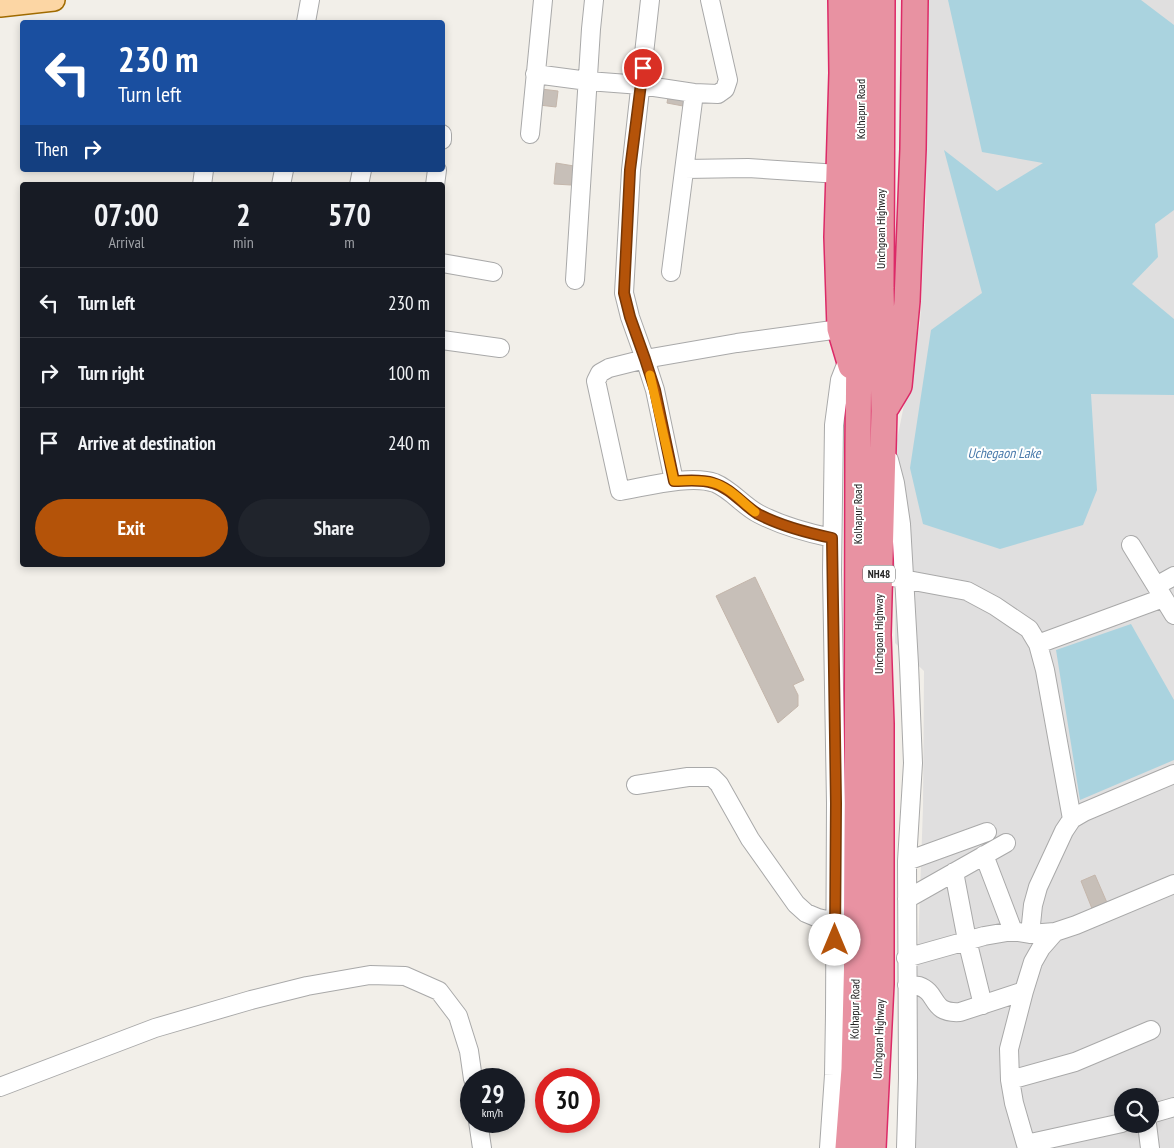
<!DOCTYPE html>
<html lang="en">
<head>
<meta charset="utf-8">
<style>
	body { margin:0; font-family:"PT Sans Narrow",sans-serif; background:#20242c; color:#f1f3f6; height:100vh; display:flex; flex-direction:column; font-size:19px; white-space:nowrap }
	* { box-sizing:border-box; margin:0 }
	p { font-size:16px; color:#9ea1a6 }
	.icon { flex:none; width:28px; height:28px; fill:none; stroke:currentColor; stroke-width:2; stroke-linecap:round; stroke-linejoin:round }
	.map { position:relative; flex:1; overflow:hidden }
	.panel { position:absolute; left:20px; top:182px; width:425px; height:385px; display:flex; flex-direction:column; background:#171b24; border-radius:5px; box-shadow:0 2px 8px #0003 }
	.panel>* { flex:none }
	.hud { position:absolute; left:20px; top:20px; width:425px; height:152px; border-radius:5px; box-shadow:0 2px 8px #0003; background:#1a4fa0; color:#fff; overflow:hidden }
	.tools { position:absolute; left:1114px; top:1088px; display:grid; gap:10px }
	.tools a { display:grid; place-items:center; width:45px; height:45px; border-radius:50%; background:#171b24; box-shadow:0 2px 8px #0003; font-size:25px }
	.speed { position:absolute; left:460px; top:1068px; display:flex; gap:10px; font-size:25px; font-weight:700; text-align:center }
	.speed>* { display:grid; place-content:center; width:65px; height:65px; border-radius:50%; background:#171b24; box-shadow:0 2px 8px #0003; line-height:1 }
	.speed small { font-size:12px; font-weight:400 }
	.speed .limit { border:8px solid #d22; background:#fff; color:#111 }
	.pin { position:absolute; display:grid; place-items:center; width:42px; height:42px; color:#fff; margin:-21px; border:2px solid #fff; border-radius:50%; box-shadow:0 1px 5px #0007 }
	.me { position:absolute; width:55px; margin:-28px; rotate:0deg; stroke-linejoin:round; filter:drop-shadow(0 0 4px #0008) }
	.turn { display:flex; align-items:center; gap:18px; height:105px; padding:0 15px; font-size:22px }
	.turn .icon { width:65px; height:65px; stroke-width:2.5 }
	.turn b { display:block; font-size:35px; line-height:42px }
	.then { display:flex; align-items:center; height:48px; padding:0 15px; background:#0003; gap:10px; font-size:19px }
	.eta { display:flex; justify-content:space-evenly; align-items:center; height:85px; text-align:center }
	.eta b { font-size:30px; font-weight:700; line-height:35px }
	.button { display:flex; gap:10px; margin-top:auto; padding:10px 15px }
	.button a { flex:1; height:58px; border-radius:30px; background:#b45309; color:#fff; font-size:20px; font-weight:700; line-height:58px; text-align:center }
	.button a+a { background:#20242c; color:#f1f3f6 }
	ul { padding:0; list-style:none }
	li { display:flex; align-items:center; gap:15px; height:70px; padding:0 15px; border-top:1px solid #363941 }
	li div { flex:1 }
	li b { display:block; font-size:19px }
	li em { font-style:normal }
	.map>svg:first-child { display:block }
</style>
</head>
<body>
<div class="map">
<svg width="1174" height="1148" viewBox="0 0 1174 1148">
	<rect width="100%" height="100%" fill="#f2efe9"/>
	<path fill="#e0dfdf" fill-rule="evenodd" d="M928,0H1174V1148H911L923,807L924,671L895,643L897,440L920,324L926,199ZM1122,1096H1150V1124H1122Z"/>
	<path fill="#aad3df" d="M948,0H1141L1174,25V210L1155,224L1158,257L1132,284L1174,319V395L1091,394L1097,490L1083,525L1000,549L923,524L910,468L931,330L982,293L944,150L997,191L1043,163L982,152Z
		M1131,624L1174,700V760L1080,800L1056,650Z"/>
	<path fill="#c7bfb8" stroke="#c4b6ab" d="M541,89L558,91L556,107L539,105Z
		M669,91L686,95L683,106L667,103Z
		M556,163L574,166L571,185L554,184Z
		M755,577L804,680L793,685L798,695V706L778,723L716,596Z
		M1095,875L1108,905L1093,911L1081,881Z"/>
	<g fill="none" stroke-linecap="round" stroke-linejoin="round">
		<defs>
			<path id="minor" d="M650,0L631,170L624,293L630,317L645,359L655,390L674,481
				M306,22L310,0
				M535,74L588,81L641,85L694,93L718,94L725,89L728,80L710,0
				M442,134V140
				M530,134L543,0
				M685,169L748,168L839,174
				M202,185L204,170
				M281,185L284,170
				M359,185L362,170
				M435,185L437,170
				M442,263L493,272
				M671,272L694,93
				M575,280L591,29L594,0
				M442,340L500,348
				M889,460L895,483L901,524L909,664L913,763L907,861L908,1078L906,1148
				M832,538C808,533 782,526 759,514C743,506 732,490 715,483C691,474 645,487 620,491L596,381L600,373L609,368L645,359L737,343L840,329
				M1131,545L1174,615
				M892,577L967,591L995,606L1029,629L1038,644L1045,670L1072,819
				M1156,586L1174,576
				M1038,644L1163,598
				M636,785L688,777H712L719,784L750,839L796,904L806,913L818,918L835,922
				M984,855L1013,931
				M907,861L987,832
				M954,872L967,940L983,1005
				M907,899L1006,843
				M1030,934L1033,905L1038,887L1064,831L1072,819L1084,812L1174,774
				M906,958L984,936L1013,931L1030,934L1055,932L1076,925L1174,884
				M907,985C910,986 915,985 919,986C939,993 930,1014 960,1012L1024,991
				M1010,1080L1075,1062L1151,1030
				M0,1087L155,1028L251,1000L307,986L370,975L405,976L439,991L458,1016L469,1051L473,1079
				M1150,1114L1174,1107
				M478,1121L482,1148
				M1147,1124L1150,1148
				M1026,1144L1122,1123
				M829,1148L834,1075L835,1014L836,803L832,572L834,425L840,380L849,357
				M1027,1148L1014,1103L1010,1080L1009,1049L1024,991L1033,962L1041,948L1055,932"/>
			<path id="major" d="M0,6L54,0"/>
			<path id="highway" d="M841,0L842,73L837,237L840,329L851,366
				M887,406L899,386L907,301L913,149L915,0
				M848,1148L854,1069L857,949L858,447L862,0
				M873,1148L881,984V724L878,635L884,411L881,288L882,0"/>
		</defs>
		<use href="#minor" stroke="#a9a9a9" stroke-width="20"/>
		<use href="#major" stroke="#a06b00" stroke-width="24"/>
		<use href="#highway" stroke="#dc2a67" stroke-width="28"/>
		<use href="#minor" stroke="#fff" stroke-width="18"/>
		<use href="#major" stroke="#fcd6a4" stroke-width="21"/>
		<use href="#highway" stroke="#e892a2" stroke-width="25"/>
	</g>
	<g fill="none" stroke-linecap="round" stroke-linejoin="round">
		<defs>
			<path id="route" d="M643,68L630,170L624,293L630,317L645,359L655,390L674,481C687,481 701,479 713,483C731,488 743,505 758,514C781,526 808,533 832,538L836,803L835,940"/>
		</defs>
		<use href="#route" stroke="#753606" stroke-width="12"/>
		<use href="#route" stroke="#b45309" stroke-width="9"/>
		<path stroke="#f59e0b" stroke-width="9" d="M650,375L674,481C687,481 702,479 714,483C729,487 743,503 755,512"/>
	</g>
	<g text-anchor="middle" stroke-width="4" stroke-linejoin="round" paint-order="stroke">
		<rect fill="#fff" stroke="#646464" stroke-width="1" x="863" y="565.5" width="32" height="17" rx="4"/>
		<g font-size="11" font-weight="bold" fill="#222">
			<text x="879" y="578">NH48</text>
		</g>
		<g font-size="12" fill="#222" stroke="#fff">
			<text transform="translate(861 109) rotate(-90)" y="4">Kolhapur Road</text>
			<text transform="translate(881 229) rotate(-90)" y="4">Unchgoan Highway</text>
			<text transform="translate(858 514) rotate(-90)" y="4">Kolhapur Road</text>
			<text transform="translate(879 634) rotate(-90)" y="4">Unchgoan Highway</text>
			<text transform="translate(855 1009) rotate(-89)" y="4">Kolhapur Road</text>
			<text transform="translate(879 1039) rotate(-88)" y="4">Unchgoan Highway</text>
		</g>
		<g font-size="14" font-style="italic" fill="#4a7aab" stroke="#fff">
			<text x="1004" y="458">Uchegaon Lake</text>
		</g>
	</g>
</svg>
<div class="tools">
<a><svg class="icon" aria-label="search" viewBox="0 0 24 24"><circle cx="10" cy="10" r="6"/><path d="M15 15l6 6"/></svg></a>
</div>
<div class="speed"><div>29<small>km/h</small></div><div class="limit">30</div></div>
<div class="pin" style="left:643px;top:68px;background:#d93025"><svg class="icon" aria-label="arrive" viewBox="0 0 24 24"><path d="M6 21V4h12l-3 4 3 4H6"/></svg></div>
<svg class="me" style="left:835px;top:940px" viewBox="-20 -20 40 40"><circle r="19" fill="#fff"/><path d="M0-13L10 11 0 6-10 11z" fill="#b45309"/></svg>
<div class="hud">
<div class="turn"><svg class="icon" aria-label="left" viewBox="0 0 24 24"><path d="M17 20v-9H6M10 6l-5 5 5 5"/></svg><div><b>230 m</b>Turn left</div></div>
<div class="then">Then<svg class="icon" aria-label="right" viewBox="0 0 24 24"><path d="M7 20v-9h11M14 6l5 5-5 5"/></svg></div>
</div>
<section class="panel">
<div class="eta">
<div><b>07:00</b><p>Arrival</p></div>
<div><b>2</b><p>min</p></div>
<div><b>570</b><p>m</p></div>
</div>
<ul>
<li><svg class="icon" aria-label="left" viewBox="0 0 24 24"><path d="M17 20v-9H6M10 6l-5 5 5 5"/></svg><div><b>Turn left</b></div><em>230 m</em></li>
<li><svg class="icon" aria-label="right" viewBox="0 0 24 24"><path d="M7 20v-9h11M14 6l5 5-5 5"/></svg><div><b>Turn right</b></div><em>100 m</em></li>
<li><svg class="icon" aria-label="arrive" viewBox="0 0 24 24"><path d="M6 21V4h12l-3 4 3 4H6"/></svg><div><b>Arrive at destination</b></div><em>240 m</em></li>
</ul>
<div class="button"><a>Exit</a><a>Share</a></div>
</section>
</div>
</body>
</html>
